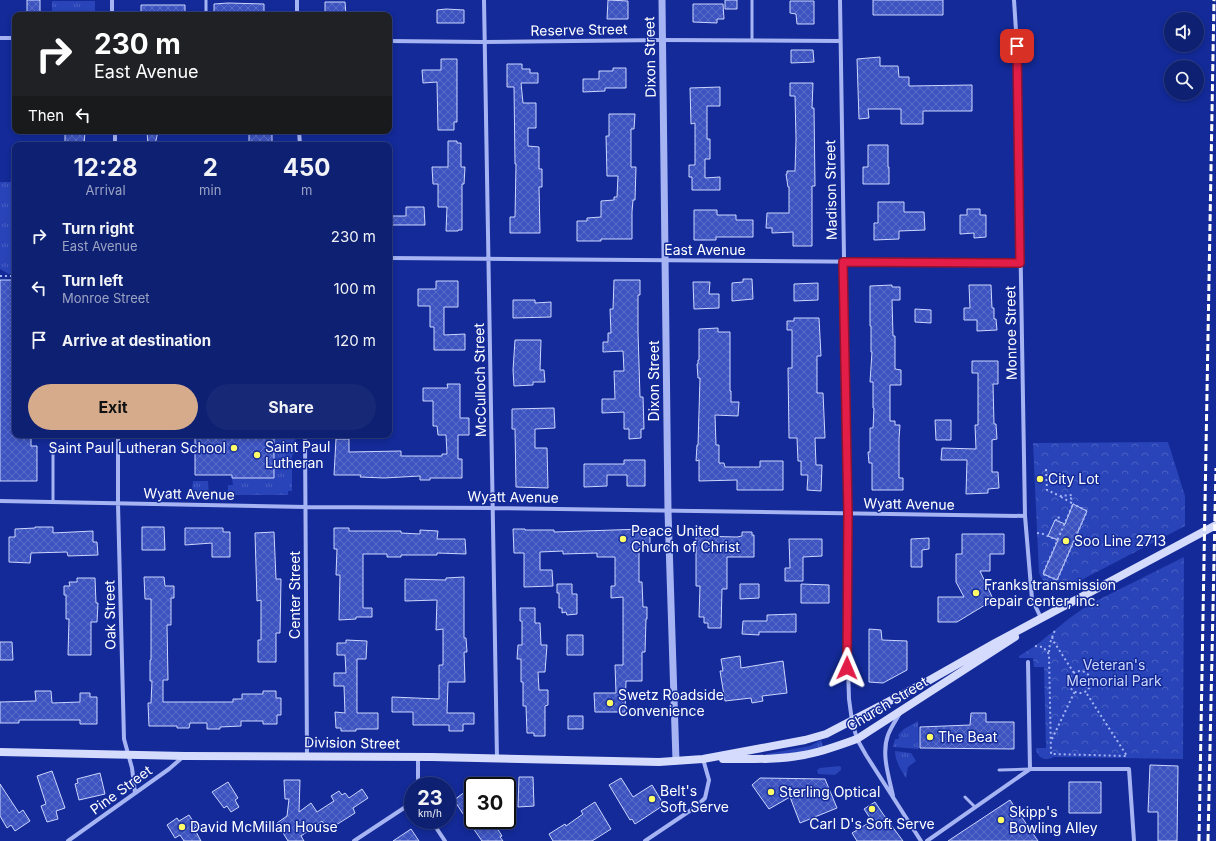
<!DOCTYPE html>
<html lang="en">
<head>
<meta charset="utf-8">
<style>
	body { margin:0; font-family:Inter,sans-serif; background:#172877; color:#f1f3f6; height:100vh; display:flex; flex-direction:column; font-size:15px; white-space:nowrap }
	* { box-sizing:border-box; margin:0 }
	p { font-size:13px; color:#9ba3c4 }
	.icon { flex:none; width:22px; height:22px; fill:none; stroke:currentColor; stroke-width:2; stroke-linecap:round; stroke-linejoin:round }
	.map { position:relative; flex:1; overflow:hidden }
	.drawer { position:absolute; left:12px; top:142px; width:380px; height:296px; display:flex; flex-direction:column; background:#0e2072; border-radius:8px; box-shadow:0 2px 6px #0003,0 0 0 1px #2e3e84 }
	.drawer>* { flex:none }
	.top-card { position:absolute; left:12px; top:12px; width:380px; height:122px; border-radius:8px; box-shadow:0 2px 6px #0003,0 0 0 1px #2e3e84; background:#202124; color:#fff; overflow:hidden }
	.tools { position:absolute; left:1164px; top:12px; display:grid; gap:8px }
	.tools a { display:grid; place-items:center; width:40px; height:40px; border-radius:50%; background:#0e2072; box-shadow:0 2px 6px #0003,0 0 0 1px #2e3e84; font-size:20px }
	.speed { position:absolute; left:404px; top:777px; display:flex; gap:8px; font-size:20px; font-weight:700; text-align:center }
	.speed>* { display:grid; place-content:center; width:52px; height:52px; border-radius:50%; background:#0e2072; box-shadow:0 2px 6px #0003,0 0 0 1px #2e3e84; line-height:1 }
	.speed small { font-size:10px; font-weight:400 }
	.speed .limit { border:2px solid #111; border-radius:6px; background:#fff; color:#111 }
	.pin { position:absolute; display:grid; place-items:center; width:34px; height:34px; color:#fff; margin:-17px; border-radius:8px; box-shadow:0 2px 6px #0006 }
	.me { position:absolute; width:44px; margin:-22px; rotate:1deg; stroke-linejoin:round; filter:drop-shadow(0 0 3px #0008) }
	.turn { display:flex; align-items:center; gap:14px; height:84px; padding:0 16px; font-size:18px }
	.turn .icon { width:52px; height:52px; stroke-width:2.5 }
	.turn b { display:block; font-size:28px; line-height:34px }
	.then { display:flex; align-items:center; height:38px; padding:0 16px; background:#0003; gap:8px; font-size:15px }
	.eta { display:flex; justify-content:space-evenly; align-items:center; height:68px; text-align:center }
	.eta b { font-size:24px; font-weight:700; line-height:28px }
	.primary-button { display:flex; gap:8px; margin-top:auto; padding:8px 16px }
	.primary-button a { flex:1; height:46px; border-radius:24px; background:#d6ab8b; color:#111; font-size:16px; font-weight:700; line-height:46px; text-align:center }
	.primary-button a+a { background:#172877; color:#f1f3f6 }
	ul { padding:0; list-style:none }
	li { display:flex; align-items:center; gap:12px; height:52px; padding:0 16px }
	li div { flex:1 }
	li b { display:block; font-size:15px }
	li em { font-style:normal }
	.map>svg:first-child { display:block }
</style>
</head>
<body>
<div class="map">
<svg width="1216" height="841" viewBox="0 0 1216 841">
	<defs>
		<pattern id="grass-tufts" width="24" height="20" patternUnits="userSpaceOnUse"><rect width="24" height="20" fill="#2944b8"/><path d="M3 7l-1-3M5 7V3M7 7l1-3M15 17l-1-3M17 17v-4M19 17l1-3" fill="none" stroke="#4960c3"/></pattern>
		<pattern id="forest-crowns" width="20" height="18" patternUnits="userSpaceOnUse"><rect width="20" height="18" fill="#2944b8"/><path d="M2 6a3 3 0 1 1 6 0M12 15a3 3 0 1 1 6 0" fill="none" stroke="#4960c3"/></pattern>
		<pattern id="building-cross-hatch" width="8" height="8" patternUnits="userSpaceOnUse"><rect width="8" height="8" fill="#3c53c0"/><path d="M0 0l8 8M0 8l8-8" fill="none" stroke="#596dc9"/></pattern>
	</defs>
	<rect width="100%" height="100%" fill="#132a98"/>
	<path fill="url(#grass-tufts)" d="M52,1H95V15H52Z
		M0,182H15V274H9L0,269Z
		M274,435H295L296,451L292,456V491H288V495H228V485H233L232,478H274Z
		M193,481H208L209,496H191Z
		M918,721L919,749L893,747L895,739H898L899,737L898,735L904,729Z
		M821,740L824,749L766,757V754L810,746Z
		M895,751L911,753L916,761L908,767L906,778C901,770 895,761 895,751Z"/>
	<path fill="url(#forest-crowns)" d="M1168,442L1185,496V526L1064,589C1052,590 1044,585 1039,573L1033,443Z
		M1184,557L1183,759L1054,757C1046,761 1037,759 1036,748H1046L1044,667H1034L1033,658H1019V656L1035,646L1071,617L1090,604Z"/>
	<path fill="#2944b8" d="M1077,675H1082L1087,680L1085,687L1081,690L1076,689L1072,683L1073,678Z
		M839,766L841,767V770L835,775L818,774L817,770L820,768Z"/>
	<path fill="url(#building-cross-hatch)" stroke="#cdd6fd" d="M27,0H40V15H27Z
		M608,0L628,1V19H607Z
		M725,0H737V9H725Z
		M873,0H943V15H873Z
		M790,1H814V24H797L796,14L790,13Z
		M325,2H345L346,15H325Z
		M228,3L264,4V15H214V4Z
		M693,4H723L724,19H717V23L693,22Z
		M141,5H185V15H141Z
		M446,9L464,10V23H437V10Z
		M791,50H813L814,62L791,63Z
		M880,57V66H898L899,77H909V86L972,85V111H923V124H901V109H868L869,118L859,119L857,59Z
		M441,59H457V122H454V130H438L437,82L423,83L422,70H441Z
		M507,64H522V69H530V73H538V83H521L523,103H536V128H528V146L539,147V169H542V187H539L540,233H510V217H515L516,164H515L514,87H507Z
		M613,68H626V88H605V91L583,92V79H599V71H613Z
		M790,83H813L812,108H814L815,186H812V246H793V232L772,233V228H766L767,213H789V187H788L786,174H787V171H795L796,139L795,96H790Z
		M720,87V106H707V139H710V159H705V178L720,177V190H692V177H689V165H695V123L691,124L690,88Z
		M609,114H635L634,129H631V167H636L635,200H633L632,212V239H601V241H577V221H587V218L601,217V201L614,200V197H617L618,176H607L606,136H609Z
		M65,131H85L84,145H65Z
		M147,131H158L155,145H148Z
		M249,134H272V145H249Z
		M448,141H457V143H461V167H465L464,184H462V230H458V231H446L447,207H438V184H433L432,167H448Z
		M868,145H888V167H889V184H863V167H868Z
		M878,202H904V212H924L925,230L899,231V239L874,240V223H878Z
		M406,207H424L425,225H389V216H406Z
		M967,209H980V215H986V237L974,238V233L960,234V215H967Z
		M694,210H717V215H736V220H753V237H716V240H694Z
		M743,279H752L753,299L732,301V283L743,282Z
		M0,280H15V435H31V446H37V481H0Z
		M614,280H640V295H638V332L640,397H643L644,429H641V438L629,439V429H624V412L602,413V399H615L614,371H624L623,351L603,352V342H608V333H611L610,309H613Z
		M436,281H458V307H444V335L465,334V350H434V327H430V306H418V289H436Z
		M693,282H710L709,294H719V308L694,309Z
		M818,283V300L794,301V284Z
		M892,285V287H900V300H892L893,336H895V369L901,370V385H890V421H895V425H900L899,439V478H903V490H872V463H869L868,452H870V428H873L874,408H873V382H870L872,352H871V326H870V286Z
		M969,285H991L992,308H994V319H996L997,330L977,331V320H964V308H970Z
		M513,300H535V303L551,302V317L513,318Z
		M915,309L931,310V323L915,322Z
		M794,318H819L821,356H817V393H823L825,438H815L816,465H822L821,491L807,490L808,475H801V461H798L797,438H789L788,368H792V330H787V321H794Z
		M718,328V332H730V391H731V402H739L738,416L715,415L716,445H719V463H724L725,467H760V461H783V490H737V480L699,481V460L696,461L697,445H698L700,378H698L697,364H698V360H699V329Z
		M515,340H541L540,370H544L545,382H533V385L514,386L513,370Z
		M972,361H998V384H993L994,424H996L997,439L992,440V472H998L999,488L988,489V493L966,494L967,460H941L942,448L976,449L975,425H978V373H972Z
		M447,384H460V418H469V435H458V459H462V478H430V480H420V476L384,478L360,477L361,475H334L336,439H349V452L401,451V456H442V454H447L446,435H438L437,426H433V401H423V388H448Z
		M554,408L555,428L535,429V448H547L548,488L516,487L515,429H512V409Z
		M935,420H951V440H936Z
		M195,435H274V478H232V475H195Z
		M624,460H645V486H627V475H607V486L584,487V464H624Z
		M1073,504L1087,511L1057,580L1043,574L1058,540L1048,536L1055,520L1065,524Z
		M35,527H53V533L93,531V542H97L98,555L68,556L67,552L31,553L30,563L9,562V537H15V529L35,528Z
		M142,527H164L165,550H142Z
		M185,528H223V532H230V557H212V543L185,545Z
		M334,528H349V531H401V533L420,534V530L438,531L437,539H465L466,554L437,553V555H401V557H387V554H363V608H372V617H356V619L339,620L340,575H336L337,549H334Z
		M513,529H525V530H554V532L643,529V533L650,532V546L643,547V550H639V582H642L643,607H647V619H646L645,652H642V681H626L625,712H595L594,693H616L615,665H623V597L611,598V586H615V557H597V553L563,554V551L540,552V570H552L553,586L524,587V553H514Z
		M274,532L276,579H281L280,633H276V662H258V640H261V600L257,601L255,533Z
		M742,532H752V535H754V557H727V589H722L721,628H708V623H704V617H699L700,586H696V536L737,537L742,536Z
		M962,534H1004V554H990V571H980L994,601L985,606V605L957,622H938V597H964L956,582V554H962Z
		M929,538V549L922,550V567H911V539Z
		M789,539H822V556L803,557V581H785V568H790Z
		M144,577H164L165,586H174V598H171V625H167L168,680H163V702H233V699H242V694H263V691H276V698H281V715H277V724H263V721H241V726L220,727V729H207V723H190L189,728H177V726H149L148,703H151L152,681H150V660H151V599H145Z
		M464,577V638H466L467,652H464L465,682H448L447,713H474V724H463V731H449V725H413V712H392V697L439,699V665H443V629L436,630L437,600L405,601V579L446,580V578Z
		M77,578H95L96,603H98L97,622H91V655H68L69,619H66V595H64V586H70L69,582H77Z
		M557,584H572V594H577V614L567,615L566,612L562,613V608H559V593H557Z
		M740,584H759V598L740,599Z
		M801,584L829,585V603H801Z
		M520,608H535V623H540L541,645H547L545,672H538L539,690H548V705L545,706V736H534V733H527L526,706H523V682H521V659H517L518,645H522V621H520Z
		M796,614V632H759V635L742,634L743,621H767V615Z
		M869,629L881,630L882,640L907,641V670L883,683L869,682Z
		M567,635H583V655H567Z
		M346,640L367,641L366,659H357V713H378V729H356V731H341V728H336L335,712L345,713L344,686H334V673H346L345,655H337V643H346Z
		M0,642H12L13,660H0Z
		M740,656L741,668L783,661L787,693L762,696L763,701L752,703L751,698L725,701L720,671H723L721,659Z
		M35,691H51L52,703L80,702V693H90V697H97V724H80V720H19V723H0V702L36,701Z
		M971,713H986V722H1014V749L920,748V727L970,725Z
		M568,716H583V729H568Z
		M1150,765L1178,766L1177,841H1158V812H1148Z
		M52,771L65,808L56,811L58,819L47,822L41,806L46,804L37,776Z
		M100,773L105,794L79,800L75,784L78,783L77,779Z
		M519,777H533L534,806L518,807Z
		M621,778L633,797L652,785L664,805L635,824L632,819L630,820L609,785Z
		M760,778L825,779L837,808L800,823L790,797L769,809L752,785Z
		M284,780H300L299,812L311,803L317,812L334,801L331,796L339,791L342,795L345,793L349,798L362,789L368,798L353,808L355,813L328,830L322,821L301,836L304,841H288L277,823L287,816L289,799H285Z
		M228,782L238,798L235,800L239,807L231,812L227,806L224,808L212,792Z
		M1069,782H1101V813H1069Z
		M0,784L19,813L23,810L30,821L15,831L11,825L7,828L0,816Z
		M473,786V820H492L502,836L500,837L503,841H482L473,828V829L454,800Z
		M1010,800L1038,841H948Z
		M595,802L611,829L592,841H553L549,834L565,824L566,826L583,814L581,811Z
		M875,802L883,814L903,841H857L852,833L872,821L864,809Z
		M189,815L197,827L194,828L201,841H184L180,835L175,838L167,825L177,818L179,821Z
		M411,829L419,841H393Z"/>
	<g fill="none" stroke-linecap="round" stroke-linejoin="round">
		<path stroke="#a6b4f3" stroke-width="2" stroke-dasharray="2 3" stroke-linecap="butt" d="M0,276H15
			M1046,469L1047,490L1060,496L1072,495L1070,502L1073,504L1043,574L1057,580L1087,511L1073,504
			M1061,497L1070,502
			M1056,521L1057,517L1060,518L1059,522
			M1037,533L1043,534L1057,540
			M1052,637L1054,642L1074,673
			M1035,646L1043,647L1049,654L1051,754L1127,756L1085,691
			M1049,652L1050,643L1055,630
			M1069 682a11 11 0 1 1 22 0a11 11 0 1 1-22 0Z
			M1052,739L1075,691"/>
		<path stroke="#a6b4f3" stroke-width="3" d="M206,0V15
			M752,0V40
			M53,443V502
			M999,770L1030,769
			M965,797L975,807"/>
		<path stroke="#a6b4f3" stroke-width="4" d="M112,0V15
			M297,0V15
			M484,0L497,759
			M840,0L848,514L847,636L849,699L852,721L857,739L866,755L921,841
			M1014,0L1017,46L1025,516L1032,599L1041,618
			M0,38H15
			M389,41L484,42L662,40L840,41
			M115,131V145
			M299,131L300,145
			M389,258L1020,263
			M118,435V504L124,739L132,768L135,793
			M305,435L307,756
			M0,501L306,507L493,508L1025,516
			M1028,662L1030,769
			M1030,769H1129L1134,841
			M418,786V757
			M893,796C889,777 881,754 888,735C891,727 896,720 900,713
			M431,820L445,841
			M68,841L169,769L184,756
			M354,841L413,802
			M645,841L697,806L705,798L709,780L703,759
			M927,841L1030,769"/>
		<path stroke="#a6b4f3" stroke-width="7" d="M662,0L668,511L676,761"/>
		<path stroke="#d5dbfd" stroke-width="8" d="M0,752L185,756L432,757L659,762L703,759L805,740L826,734L928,681L995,643L1216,525
			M723,759C749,759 778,760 804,755C822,752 840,745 857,739L1015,637"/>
		<path stroke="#fff" stroke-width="3" stroke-dasharray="7 3" stroke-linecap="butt" d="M1199,841L1214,0
			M1208,841L1216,468"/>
	</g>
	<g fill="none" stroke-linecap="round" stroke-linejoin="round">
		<defs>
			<path id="route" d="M847,668L848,514L843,262L1020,263L1017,46"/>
		</defs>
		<use href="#route" stroke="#92132f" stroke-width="10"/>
		<use href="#route" stroke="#e11d48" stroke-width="7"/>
	</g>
	<g fill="#fffc67" stroke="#132a98" stroke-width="1.5">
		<circle cx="234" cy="448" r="4"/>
		<circle cx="257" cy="455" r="4"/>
		<circle cx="1040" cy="479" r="4"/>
		<circle cx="623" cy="539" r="4"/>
		<circle cx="1066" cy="541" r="4"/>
		<circle cx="976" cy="593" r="4"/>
		<circle cx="610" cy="703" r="4"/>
		<circle cx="930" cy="737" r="4"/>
		<circle cx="771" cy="792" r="4"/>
		<circle cx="652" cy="799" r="4"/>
		<circle cx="872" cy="809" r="4"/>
		<circle cx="1001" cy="820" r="4"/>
		<circle cx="182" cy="827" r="4"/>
	</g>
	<g text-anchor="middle" stroke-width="3" stroke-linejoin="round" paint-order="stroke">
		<g font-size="14" fill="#fff" stroke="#132a98">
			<text transform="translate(579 30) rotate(-1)" y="5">Reserve Street</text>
			<text transform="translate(650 57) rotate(-91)" y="5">Dixon Street</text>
			<text transform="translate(831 190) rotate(-91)" y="5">Madison Street</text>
			<text x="705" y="255">East Avenue</text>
			<text transform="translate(1011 333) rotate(-91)" y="5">Monroe Street</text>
			<text transform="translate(480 380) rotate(-91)" y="5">McCulloch Street</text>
			<text transform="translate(654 381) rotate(-90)" y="5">Dixon Street</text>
			<text transform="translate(189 494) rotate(1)" y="5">Wyatt Avenue</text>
			<text transform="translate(513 497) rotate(1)" y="5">Wyatt Avenue</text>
			<text transform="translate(909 504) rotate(1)" y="5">Wyatt Avenue</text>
			<text transform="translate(295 595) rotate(-90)" y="5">Center Street</text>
			<text transform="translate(110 615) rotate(-91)" y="5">Oak Street</text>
			<text transform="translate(887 704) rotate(-31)" y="5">Church Street</text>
			<text transform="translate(352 743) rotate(1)" y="5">Division Street</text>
			<text transform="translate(121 790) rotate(-36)" y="5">Pine Street</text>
		</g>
		<g font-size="14" fill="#fff" stroke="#132a98" text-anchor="start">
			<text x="265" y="452">Saint Paul<tspan x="265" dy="16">Lutheran</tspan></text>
			<text x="226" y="453" text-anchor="end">Saint Paul Lutheran School</text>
			<text x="1048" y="484">City Lot</text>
			<text x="631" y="536">Peace United<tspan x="631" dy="16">Church of Christ</tspan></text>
			<text x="1074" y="546">Soo Line 2713</text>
			<text x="984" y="590">Franks transmission<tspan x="984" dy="16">repair center, inc.</tspan></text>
			<text x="618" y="700">Swetz Roadside<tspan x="618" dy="16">Convenience</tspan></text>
			<text x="938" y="742">The Beat</text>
			<text x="660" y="796">Belt's<tspan x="660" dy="16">Soft Serve</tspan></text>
			<text x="779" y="797">Sterling Optical</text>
			<text x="1009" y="817">Skipp's<tspan x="1009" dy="16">Bowling Alley</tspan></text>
			<text x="872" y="829" text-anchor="middle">Carl D's Soft Serve</text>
			<text x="190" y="832">David McMillan House</text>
		</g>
		<g font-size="14" fill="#cdd6fd" stroke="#132a98">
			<text x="1114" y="670">Veteran's<tspan x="1114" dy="16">Memorial Park</tspan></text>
		</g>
	</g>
</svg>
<div class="tools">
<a><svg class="icon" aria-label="sound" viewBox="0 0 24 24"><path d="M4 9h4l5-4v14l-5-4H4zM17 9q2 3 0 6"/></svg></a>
<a><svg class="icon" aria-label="search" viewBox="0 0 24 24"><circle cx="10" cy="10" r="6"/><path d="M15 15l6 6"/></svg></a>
</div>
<div class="speed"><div>23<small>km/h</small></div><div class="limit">30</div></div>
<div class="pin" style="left:1017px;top:46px;background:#d93025"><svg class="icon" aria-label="arrive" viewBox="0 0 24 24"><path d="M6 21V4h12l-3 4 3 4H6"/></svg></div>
<svg class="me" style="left:847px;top:668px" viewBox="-20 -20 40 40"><path d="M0-17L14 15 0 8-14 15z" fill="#e11d48" stroke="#fff" stroke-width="4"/></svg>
<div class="top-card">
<div class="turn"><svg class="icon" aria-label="right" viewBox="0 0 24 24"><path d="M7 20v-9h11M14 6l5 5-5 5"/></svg><div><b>230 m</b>East Avenue</div></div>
<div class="then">Then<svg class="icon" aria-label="left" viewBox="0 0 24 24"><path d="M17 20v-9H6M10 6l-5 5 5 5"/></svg></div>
</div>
<section class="drawer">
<div class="eta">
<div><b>12:28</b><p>Arrival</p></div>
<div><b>2</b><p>min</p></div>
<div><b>450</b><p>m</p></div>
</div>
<ul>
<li><svg class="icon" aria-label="right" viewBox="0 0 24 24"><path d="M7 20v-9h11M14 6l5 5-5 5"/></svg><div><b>Turn right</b><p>East Avenue</p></div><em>230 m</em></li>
<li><svg class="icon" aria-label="left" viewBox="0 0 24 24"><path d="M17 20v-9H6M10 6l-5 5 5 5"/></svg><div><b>Turn left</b><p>Monroe Street</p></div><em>100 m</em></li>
<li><svg class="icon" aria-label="arrive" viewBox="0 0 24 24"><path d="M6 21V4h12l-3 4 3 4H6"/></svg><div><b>Arrive at destination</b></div><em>120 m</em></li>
</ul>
<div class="primary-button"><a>Exit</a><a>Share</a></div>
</section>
</div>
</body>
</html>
